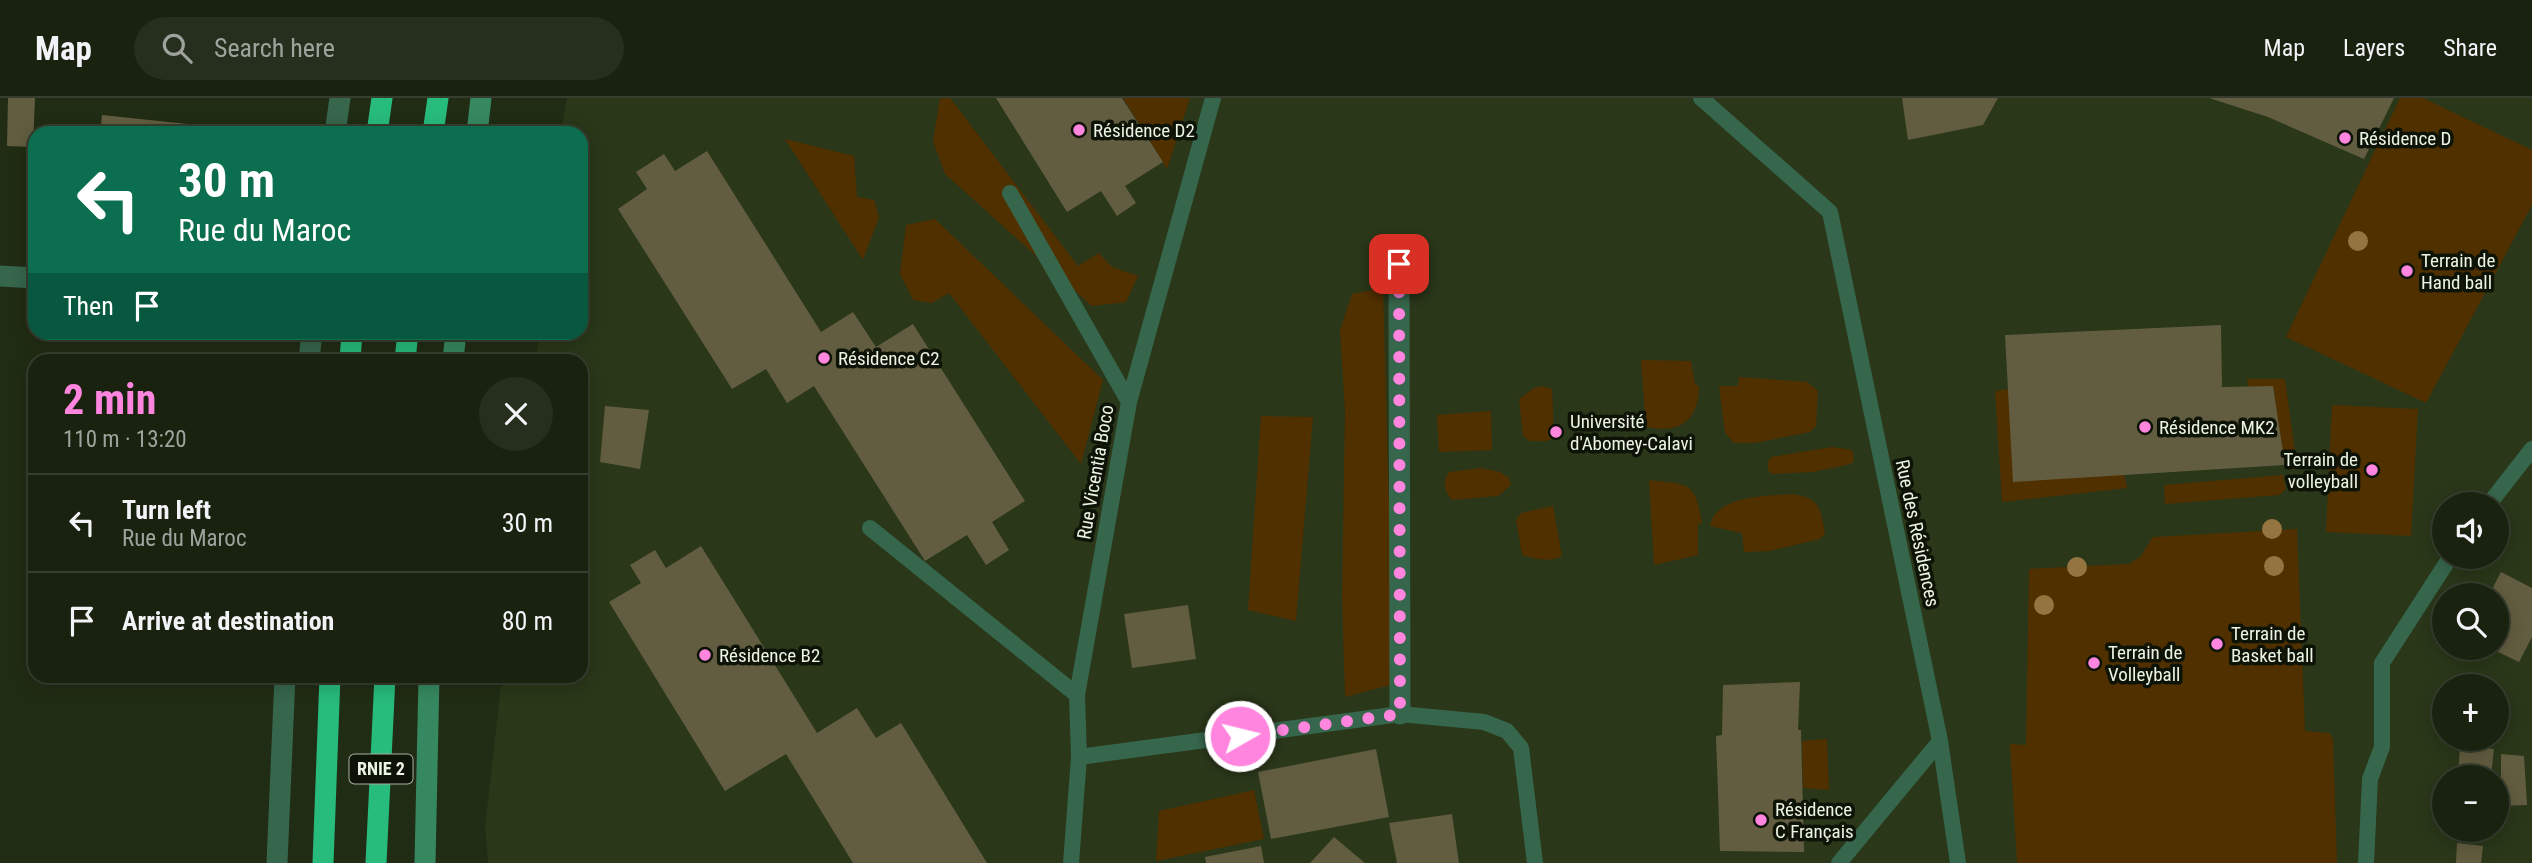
<!DOCTYPE html>
<html lang="en">
<head>
<meta charset="utf-8">
<style>
	body { margin:0; font-family:"Roboto Condensed",sans-serif; background:#262e1d; color:#f1f3f6; height:100vh; display:flex; flex-direction:column; font-size:26px; white-space:nowrap }
	* { box-sizing:border-box; margin:0 }
	p { font-size:23px; color:#9fa39e }
	.icon { flex:none; width:38px; height:38px; fill:none; stroke:currentColor; stroke-width:2; stroke-linecap:round; stroke-linejoin:round }
	.map { position:relative; flex:1; overflow:hidden }
	.drawer { position:absolute; left:28px; top:256px; width:560px; height:329px; display:flex; flex-direction:column; background:#19210f; border-radius:21px; box-shadow:0 4px 18px #0003,0 0 0 2px #373e2f }
	.drawer>* { flex:none }
	.hud { position:absolute; left:28px; top:28px; width:560px; height:214px; border-radius:21px; box-shadow:0 4px 18px #0003,0 0 0 2px #373e2f; background:#0b6e4f; color:#fff; overflow:hidden }
	.tools { position:absolute; left:2432px; top:394px; display:grid; gap:14px }
	.tools a { display:grid; place-items:center; width:77px; height:77px; border-radius:50%; background:#19210f; box-shadow:0 4px 18px #0003,0 0 0 2px #373e2f; font-size:35px }
	.pin { position:absolute; display:grid; place-items:center; width:60px; height:60px; color:#fff; margin:-30px; border-radius:14px; box-shadow:0 4px 10px #0006 }
	.me { position:absolute; width:77px; margin:-38px; rotate:82deg; stroke-linejoin:round; filter:drop-shadow(0 0 5px #0008) }
	.turn { display:flex; align-items:center; gap:24px; height:147px; padding:0 35px; font-size:32px }
	.turn .icon { width:91px; height:91px; stroke-width:2.5 }
	.turn b { display:block; font-size:49px; line-height:60px }
	.then { display:flex; align-items:center; height:66px; padding:0 35px; background:#0003; gap:14px; font-size:26px }
	.round { display:grid; place-items:center; flex:none; width:74px; height:74px; border-radius:37px; background:#262e1d }
	.summary { display:flex; align-items:center; justify-content:space-between; height:119px; padding:0 35px }
	h1 { font-size:42px; font-weight:700; line-height:52px; color:#ff85df }
	ul { padding:0; list-style:none }
	li { display:flex; align-items:center; gap:21px; height:98px; padding:0 35px; border-top:2px solid #373e2f }
	li div { flex:1 }
	li b { display:block; font-size:26px }
	li em { font-style:normal }
	header { display:flex; align-items:center; gap:42px; box-sizing:border-box; height:98px; padding:0 35px; background:#19210f; border-bottom:2px solid #373e2f }
	header strong { font-size:33px }
	nav { display:flex; gap:38px; margin-inline-start:auto; font-size:24px }
	.search { width:490px; height:63px; background:#262e1d; display:flex; align-items:center; gap:18px; box-sizing:border-box; padding:0 24px; border-radius:38px; color:#9fa39e; font-size:26px }
	.map>svg:first-child { display:block }
</style>
</head>
<body>
<header>
<strong>Map</strong>
<div class="search"><svg class="icon" aria-label="search" viewBox="0 0 24 24"><circle cx="10" cy="10" r="6"/><path d="M15 15l6 6"/></svg>Search here</div>
<nav><a>Map</a><a>Layers</a><a>Share</a></nav>
</header>
<div class="map">
<svg width="2532" height="765" viewBox="0 0 2532 765">
	<rect width="100%" height="100%" fill="#212c14"/>
	<path fill="#2a3719" fill-rule="evenodd" d="M567,0H2532V765H488L485,729L502,578H581V262H536L539,235L581,234V35H561ZM2445,406H2497V458H2445ZM2445,497H2497V550H2445ZM2445,588H2497V640H2445ZM2445,679H2497V732H2445Z"/>
	<path fill="#513000" d="M940,0H950L1078,168L1099,155L1112,169L1138,178L1126,204L1092,208L945,76L933,43Z
		M1123,0H1190L1167,71Z
		M2400,0H2423L2532,52V107L2426,305L2286,239Z
		M785,41L854,58L857,99L874,102L879,119L863,162Z
		M935,121L1103,282L1081,366L949,195L932,205L913,202L900,176L906,127Z
		M1383,190L1394,586L1345,599L1342,499L1345,313L1340,232L1352,196Z
		M1641,262L1691,263L1695,287H1699C1699,323 1680,336 1646,329Z
		M1739,279L1807,284L1818,293L1816,328L1810,334L1754,345H1734L1725,335L1719,288H1738Z
		M2247,281H2285L2296,362V368L2291,372L2284,367L2273,289L2248,288Z
		M1542,288L1552,291L1554,338L1548,343H1529L1523,338L1519,301L1534,290Z
		M2008,291L2124,377L2127,390L2002,404L1995,293Z
		M2332,307L2418,311L2411,438L2326,434Z
		M1491,313L1492,352L1439,354L1437,317Z
		M1261,318L1313,319L1296,523L1248,512Z
		M1832,349L1852,352L1854,362L1851,366L1813,374L1772,376L1768,372V364L1771,359Z
		M1480,370L1500,374L1509,380L1511,387L1498,398L1452,402C1444,392 1442,386 1449,374Z
		M2283,377L2286,391L2279,397L2165,406L2164,387Z
		M1649,382C1689,387 1695,382 1702,426L1698,425V457L1654,467Z
		M1792,396C1820,400 1820,409 1825,435L1820,441L1770,453L1744,454L1742,435L1710,428C1716,397 1767,398 1792,396Z
		M1553,408L1562,458C1550,465 1535,461 1522,457L1516,422L1521,415Z
		M2297,431L2305,633L2330,635L2333,641L2337,765H2017L2010,646L2026,647L2029,471L2129,466L2140,459L2153,439Z
		M1827,641L1829,692L1803,690L1802,643Z
		M1254,692L1264,741L1156,763L1159,713Z"/>
	<path fill="#625d40" d="M8,0H35L33,49L7,48Z
		M996,0H1122L1163,64L1125,88L1136,105L1117,118L1101,93L1067,114Z
		M1902,0H1998L1983,27L1908,42Z
		M2209,0H2394L2364,61L2268,19Z
		M102,17L254,33V35H100Z
		M707,53L821,234L853,214L876,249L913,226L1025,403L992,424L1009,452L986,467L967,437L925,463L814,288L787,305L766,271L732,291L618,111L647,91L636,74L664,56L675,73Z
		M2221,227L2222,289L2273,288L2285,367L2013,384L2005,237Z
		M605,308L649,312L640,371L600,364Z
		M701,448L817,635L857,610L876,640L901,625L987,765H853L786,656L725,693L609,504L641,485L630,467L655,452L666,470Z
		M2501,474L2532,490V539L2519,564L2490,550H2497V497H2489Z
		M1188,507L1196,561L1132,570L1124,516Z
		M1800,584L1798,632H1801L1804,754L1720,753L1716,638L1722,637L1723,587Z
		M2460,647L2494,651L2491,679H2458Z
		M1376,651L1389,719L1271,741L1258,674Z
		M2501,656L2524,658L2527,707L2501,708Z
		M1452,716L1459,765H1397L1389,725Z
		M1334,739L1365,765H1310Z
		M2457,745L2483,748L2481,765H2456Z
		M1261,748L1264,765H1206L1205,759Z"/>
	<g fill="none" stroke-linecap="round" stroke-linejoin="round">
		<path stroke="#36664c" stroke-width="16" d="M1701,0L1830,114L1940,643L1958,765
			M1010,95L1129,304
			M2489,406L2532,351
			M870,430L1077,597
			M1079,659L1400,616L1484,624L1507,633L1521,650L1535,765
			M1071,765L1079,659L1077,597L1129,304L1213,0
			M1839,765L1940,643
			M2366,765L2370,681L2382,649V565L2451,458"/>
		<path stroke="#36664c" stroke-width="21" d="M335,35L340,0
			M1399,166L1400,616
			M0,178L35,180
			M309,262L312,234
			M277,765L285,578"/>
		<path stroke="#368860" stroke-width="21" d="M477,35L481,0
			M453,262L456,234
			M425,765L429,578"/>
		<path stroke="#27bb7c" stroke-width="21" d="M377,35L382,0
			M433,35L438,0
			M350,262L352,234
			M405,262L408,234
			M323,765L330,578
			M376,765L385,578"/>
	</g>
	<g fill="#947540">
		<circle cx="2358" cy="143" r="10"/>
		<circle cx="2272" cy="431" r="10"/>
		<circle cx="2274" cy="468" r="10"/>
		<circle cx="2077" cy="469" r="10"/>
		<circle cx="2044" cy="507" r="10"/>
	</g>
	<g fill="none" stroke-linecap="round" stroke-linejoin="round">
		<path stroke="#ff85df" stroke-width="12" stroke-dasharray="0 21.6" d="M1240,638L1400,616L1399,166"/>
	</g>
	<g fill="#ff85df" stroke="#0e1308" stroke-width="2.5">
		<circle cx="1079" cy="32" r="7"/>
		<circle cx="2345" cy="40" r="7"/>
		<circle cx="2407" cy="173" r="7"/>
		<circle cx="824" cy="260" r="7"/>
		<circle cx="2145" cy="329" r="7"/>
		<circle cx="1556" cy="334" r="7"/>
		<circle cx="2372" cy="372" r="7"/>
		<circle cx="2217" cy="546" r="7"/>
		<circle cx="705" cy="557" r="7"/>
		<circle cx="2094" cy="565" r="7"/>
		<circle cx="1761" cy="722" r="7"/>
	</g>
	<g text-anchor="middle" stroke-width="7" stroke-linejoin="round" paint-order="stroke">
		<rect fill="#0e1308" stroke="#a9b0a3" stroke-width="2" x="349.5" y="656.5" width="63" height="29" rx="5"/>
		<g font-size="18" font-weight="bold" fill="#ecf4e5">
			<text x="381" y="677">RNIE 2</text>
		</g>
		<g font-size="19" fill="#ecf4e5" stroke="#0e1308" text-anchor="start">
			<text x="1093" y="39">Résidence D2</text>
			<text x="2359" y="47">Résidence D</text>
			<text x="2421" y="169">Terrain de<tspan x="2421" dy="22">Hand ball</tspan></text>
			<text x="838" y="267">Résidence C2</text>
			<text x="1570" y="330">Université<tspan x="1570" dy="22">d'Abomey-Calavi</tspan></text>
			<text x="2159" y="336">Résidence MK2</text>
			<text x="2358" y="368" text-anchor="end">Terrain de<tspan x="2358" dy="22">volleyball</tspan></text>
			<text x="2231" y="542">Terrain de<tspan x="2231" dy="22">Basket ball</tspan></text>
			<text x="2108" y="561">Terrain de<tspan x="2108" dy="22">Volleyball</tspan></text>
			<text x="719" y="564">Résidence B2</text>
			<text x="1775" y="718">Résidence<tspan x="1775" dy="22">C Français</tspan></text>
		</g>
		<g font-size="19" fill="#ecf4e5" stroke="#0e1308">
			<text transform="translate(1095 374) rotate(-80)" y="7">Rue Vicentia Boco</text>
			<text transform="translate(1918 435) rotate(78)" y="7">Rue des Résidences</text>
		</g>
	</g>
</svg>
<div class="tools">
<a><svg class="icon" aria-label="sound" viewBox="0 0 24 24"><path d="M4 9h4l5-4v14l-5-4H4zM17 9q2 3 0 6"/></svg></a>
<a><svg class="icon" aria-label="search" viewBox="0 0 24 24"><circle cx="10" cy="10" r="6"/><path d="M15 15l6 6"/></svg></a>
<a>+</a>
<a>−</a>
</div>
<div class="pin" style="left:1399px;top:166px;background:#d93025"><svg class="icon" aria-label="arrive" viewBox="0 0 24 24"><path d="M6 21V4h12l-3 4 3 4H6"/></svg></div>
<svg class="me" style="left:1240px;top:638px" viewBox="-20 -20 40 40"><circle r="17" fill="#ff85df" stroke="#fff" stroke-width="3"/><path d="M0-11L8 9 0 5-8 9z" fill="#fff"/></svg>
<div class="hud">
<div class="turn"><svg class="icon" aria-label="left" viewBox="0 0 24 24"><path d="M17 20v-9H6M10 6l-5 5 5 5"/></svg><div><b>30 m</b>Rue du Maroc</div></div>
<div class="then">Then<svg class="icon" aria-label="arrive" viewBox="0 0 24 24"><path d="M6 21V4h12l-3 4 3 4H6"/></svg></div>
</div>
<section class="drawer">
<div class="summary"><div><h1>2 min</h1><p>110 m · 13:20</p></div><a class="round"><svg class="icon" aria-label="close" viewBox="0 0 24 24"><path d="M6 6l12 12M18 6L6 18"/></svg></a></div>
<ul>
<li><svg class="icon" aria-label="left" viewBox="0 0 24 24"><path d="M17 20v-9H6M10 6l-5 5 5 5"/></svg><div><b>Turn left</b><p>Rue du Maroc</p></div><em>30 m</em></li>
<li><svg class="icon" aria-label="arrive" viewBox="0 0 24 24"><path d="M6 21V4h12l-3 4 3 4H6"/></svg><div><b>Arrive at destination</b></div><em>80 m</em></li>
</ul>
</section>
</div>
</body>
</html>
